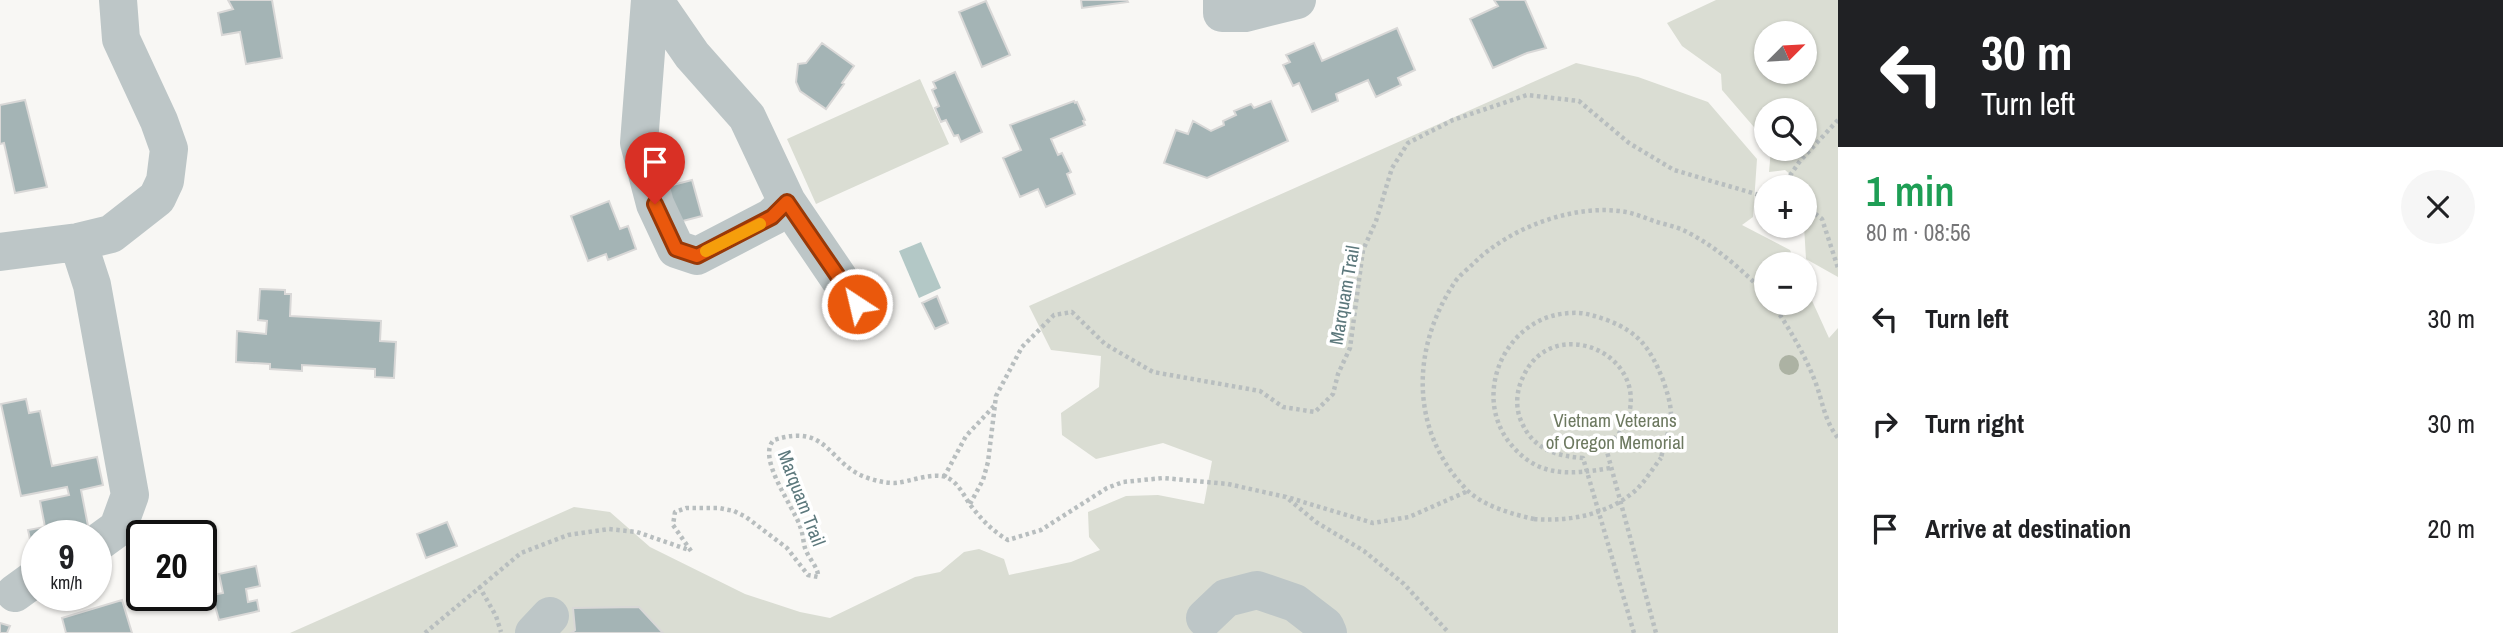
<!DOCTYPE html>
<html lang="en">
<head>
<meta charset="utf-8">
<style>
	body { margin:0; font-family:"Archivo Narrow",sans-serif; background:#f6f6f6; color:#202124; height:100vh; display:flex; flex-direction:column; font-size:26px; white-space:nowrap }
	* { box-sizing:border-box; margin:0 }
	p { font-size:23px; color:#757577 }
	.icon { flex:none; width:38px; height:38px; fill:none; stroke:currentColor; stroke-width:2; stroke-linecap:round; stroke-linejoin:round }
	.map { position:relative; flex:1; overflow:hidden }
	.sheet { display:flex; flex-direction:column; background:#fff; width:665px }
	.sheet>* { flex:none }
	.hud { background:#202124; color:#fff; overflow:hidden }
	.needle { width:46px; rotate:66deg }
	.tools { position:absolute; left:1754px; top:21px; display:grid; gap:14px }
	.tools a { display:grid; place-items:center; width:63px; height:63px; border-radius:50%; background:#fff; box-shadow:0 2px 5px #0004; font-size:35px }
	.speed { position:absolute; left:21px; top:520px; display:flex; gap:14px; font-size:35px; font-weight:700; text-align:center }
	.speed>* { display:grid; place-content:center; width:91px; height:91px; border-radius:50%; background:#fff; box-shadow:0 2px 5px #0004; line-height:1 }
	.speed small { font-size:18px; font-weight:400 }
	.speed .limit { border:4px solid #111; border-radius:10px; background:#fff; color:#111 }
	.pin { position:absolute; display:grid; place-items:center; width:60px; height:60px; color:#fff; margin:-72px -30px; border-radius:50% 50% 50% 0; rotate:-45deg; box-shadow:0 0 7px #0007 }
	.pin .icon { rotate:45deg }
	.me { position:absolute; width:77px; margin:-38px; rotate:325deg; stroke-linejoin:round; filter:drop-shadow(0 0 5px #0008) }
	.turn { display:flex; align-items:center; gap:24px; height:147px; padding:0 28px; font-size:32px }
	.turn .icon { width:91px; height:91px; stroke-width:2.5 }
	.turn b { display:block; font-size:49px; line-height:60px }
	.round { display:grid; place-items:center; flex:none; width:74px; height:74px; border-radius:37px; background:#f6f6f6 }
	.overview { display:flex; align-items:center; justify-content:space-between; height:119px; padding:0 28px }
	h1 { font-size:42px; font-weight:600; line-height:52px; color:#1e9e55 }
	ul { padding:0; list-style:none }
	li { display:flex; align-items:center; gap:21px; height:105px; padding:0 28px }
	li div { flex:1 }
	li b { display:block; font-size:26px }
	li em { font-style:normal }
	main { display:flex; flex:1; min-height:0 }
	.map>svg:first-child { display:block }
</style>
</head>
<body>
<main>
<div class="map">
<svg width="1838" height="633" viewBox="0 0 1838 633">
	<rect width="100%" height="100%" fill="#f8f7f4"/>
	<path fill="#daddd3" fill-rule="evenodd" d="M1716,0H1838V277L1806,259L1804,226L1808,190L1785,170L1769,172L1771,149H1804V110H1766V141L1722,90L1721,74L1682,46L1667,23ZM1804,33V72H1766V33Z
		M1576,63L1638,77L1708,102L1757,159L1753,217L1742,225L1790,250L1796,264H1766V303H1804V283L1829,338L1838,328V633H290L574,507L610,512L650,547L745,594L800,612L830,618L915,577L940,572L964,552L979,549L1004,559L1009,575L1071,562L1100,550L1089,537L1088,512L1126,496L1158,495L1204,504L1212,461L1163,443L1096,459L1062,435L1061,413L1099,387L1101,356L1051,350L1029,306Z
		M920,79L949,144L816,204L787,139Z"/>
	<path fill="#b3c8c6" d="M921,242L941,288L919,298L899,251Z"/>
	<path fill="#a4b4b5" stroke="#d9d8d7" stroke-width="2" d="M228,0H272L282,58L246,64L240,32L222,35L218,13L233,9Z
		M1081,0H1127L1128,2L1082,8Z
		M1494,0H1525L1546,48L1527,53L1493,68L1470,19L1498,6Z
		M986,1L1010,55L982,67L959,12Z
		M1397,28L1415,70L1398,78L1401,85L1376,97L1368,80L1336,94L1338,101L1312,112L1299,83L1293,86L1283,65L1290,62L1286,55L1314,43L1322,61Z
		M822,43L854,66L842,83L844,84L826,109L800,91L796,82L798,64L806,63Z
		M955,72L982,132L961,142L958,135L954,136L946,120L941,122L935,108L939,106L932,90L936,88L933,82Z
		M25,100L47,187L15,193L4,143L0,144V105Z
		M1074,101L1075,103L1077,102L1085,120L1083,121L1085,125L1051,139L1058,155L1062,153L1071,172L1067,174L1075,194L1046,207L1038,189L1020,197L1003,158L1021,150L1010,125Z
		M1271,101L1288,141L1207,178L1164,163L1176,130L1188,134L1193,121L1211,131L1224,125L1223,121L1236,115L1234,111L1251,104L1254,108Z
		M692,180L702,216L675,223L665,187Z
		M609,201L620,229L628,226L636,249L608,260L606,254L588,261L571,216Z
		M260,289L285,290V294H291L290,316L381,321L380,341L396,342L394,378L375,377V369L302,365V371L270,369V364L236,362L237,331L266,334L267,321L258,320Z
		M937,296L948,323L935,329L922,303Z
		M26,399L29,413L40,411L52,466L97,457L103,485L81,490L90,536H37V547L32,548L28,530L45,527L40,501L69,495L67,487L21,496L1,404Z
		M447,522L457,546L426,558L417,534Z
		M256,566L260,586L246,589L248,602L257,600L259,611L219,620L212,595L223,593L219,574Z
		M122,600L132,633H66L62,618Z
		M639,607L663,633H571L575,630L573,608Z
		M0,623L10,626L7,633H0Z"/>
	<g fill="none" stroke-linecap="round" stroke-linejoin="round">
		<path stroke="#b8bebf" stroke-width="4.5" stroke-dasharray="3.5 3.5" stroke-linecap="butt" d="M1782,187L1800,161L1838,120
			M1804,205L1822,219L1838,268
			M1772,303C1789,328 1804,353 1815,381C1823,402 1824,420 1838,438
			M1610,468C1569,475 1537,478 1509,442C1471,392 1507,315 1571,313C1584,312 1595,316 1607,320C1640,333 1650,348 1663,380C1667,392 1671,403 1671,416C1670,430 1664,444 1661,458
			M944,477L966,436L995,405
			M1290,498L1373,523L1409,517L1468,491
			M970,504L983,480L988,462L996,396L1022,347L1054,315L1072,312L1105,344L1153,372L1260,391L1283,407L1315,412L1333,394L1338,374L1350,348L1363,250L1376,221L1392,168L1408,143L1453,120L1527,95L1579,101L1629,143L1674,170L1766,197
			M1534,519C1512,514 1483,506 1467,490C1410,432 1411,350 1453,285C1458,276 1468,269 1475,262C1511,227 1576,203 1626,212C1637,214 1647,219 1657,222C1667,225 1678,227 1687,232C1718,248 1742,270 1766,294
			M691,551L673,525L675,512L686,508H719L734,511L746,517L787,548L808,575L818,577C819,568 808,558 805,548C803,541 803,533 800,526C793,506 756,457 774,440C829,422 828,465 868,478C877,481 885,483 895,483C910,482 934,471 948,478C958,483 963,494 969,503C980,518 992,531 1008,540L1041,530L1107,488L1123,482L1163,478L1228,484L1286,497L1316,522L1364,551L1404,584L1449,633
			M479,586L496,616L501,632
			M425,633L521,553L568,535L609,529L637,532L689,550
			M1634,633L1583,458C1557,456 1534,450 1522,423C1515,409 1516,391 1523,377C1552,311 1654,354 1626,423C1622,432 1612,440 1606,448L1656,633"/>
		<path stroke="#bdc6c7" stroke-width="38" d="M650,0L639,143L655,204L676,249L697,256L772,217L787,202
			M654,0L692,55L747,117L787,202L857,305
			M1222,0V13H1245L1297,0
			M78,242L92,285L130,495L118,528L96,544
			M0,252L78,242L111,234L157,198L165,181L169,149L159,121L121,39L118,0
			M15,593L37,577
			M1205,618L1226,598L1257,590L1295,603L1325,626L1328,633
			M534,633L550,616"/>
		<path stroke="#b8bebf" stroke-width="4.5" stroke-dasharray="3.5 3.5" stroke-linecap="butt" d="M1534,519C1570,522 1610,514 1637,489C1646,480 1653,468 1661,458"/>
	</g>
	<circle fill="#acb2a3" cx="1789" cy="365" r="10"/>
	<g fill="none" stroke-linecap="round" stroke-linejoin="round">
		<defs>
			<path id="route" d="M655,204L676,249L697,256L772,217L787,202L857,304"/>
		</defs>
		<use href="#route" stroke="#983908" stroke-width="18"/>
		<use href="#route" stroke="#ea580c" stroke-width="12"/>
		<path stroke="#f59e0b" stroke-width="12" d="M706,251L760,224"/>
	</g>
	<g text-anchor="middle" stroke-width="7" stroke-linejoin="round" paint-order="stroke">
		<g font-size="19" fill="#5c787c" stroke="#fff">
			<text transform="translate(1344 295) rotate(-80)" y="7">Marquam Trail</text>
			<text transform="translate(802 498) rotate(69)" y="7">Marquam Trail</text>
		</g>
		<g font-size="19" fill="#6d7960" stroke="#fff">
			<text x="1615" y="427">Vietnam Veterans<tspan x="1615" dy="22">of Oregon Memorial</tspan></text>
		</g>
	</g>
</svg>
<div class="tools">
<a><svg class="needle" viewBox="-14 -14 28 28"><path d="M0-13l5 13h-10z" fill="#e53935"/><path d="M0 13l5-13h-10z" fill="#757577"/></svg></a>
<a><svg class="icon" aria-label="search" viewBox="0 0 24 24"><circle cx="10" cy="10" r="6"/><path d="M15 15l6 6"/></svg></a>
<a>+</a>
<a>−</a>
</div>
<div class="speed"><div>9<small>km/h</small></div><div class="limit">20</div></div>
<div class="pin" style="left:655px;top:204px;background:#d93025"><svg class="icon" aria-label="arrive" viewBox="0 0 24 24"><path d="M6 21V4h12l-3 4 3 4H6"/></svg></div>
<svg class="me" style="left:857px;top:304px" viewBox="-20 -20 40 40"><circle r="17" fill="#ea580c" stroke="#fff" stroke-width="3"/><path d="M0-11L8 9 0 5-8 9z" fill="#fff"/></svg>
</div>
<section class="sheet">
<div class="hud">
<div class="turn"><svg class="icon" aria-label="left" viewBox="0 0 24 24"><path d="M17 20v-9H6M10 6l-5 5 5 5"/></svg><div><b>30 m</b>Turn left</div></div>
</div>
<div class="overview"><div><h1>1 min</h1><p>80 m · 08:56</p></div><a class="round"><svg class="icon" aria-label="close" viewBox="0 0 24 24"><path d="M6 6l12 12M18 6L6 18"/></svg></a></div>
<ul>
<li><svg class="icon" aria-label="left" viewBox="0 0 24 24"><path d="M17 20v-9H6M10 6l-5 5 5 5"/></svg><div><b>Turn left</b></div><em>30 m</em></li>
<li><svg class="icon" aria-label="right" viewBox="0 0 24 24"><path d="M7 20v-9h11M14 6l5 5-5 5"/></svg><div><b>Turn right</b></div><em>30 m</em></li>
<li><svg class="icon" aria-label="arrive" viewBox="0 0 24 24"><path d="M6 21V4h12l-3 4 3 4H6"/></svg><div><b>Arrive at destination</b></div><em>20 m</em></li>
</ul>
</section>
</main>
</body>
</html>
